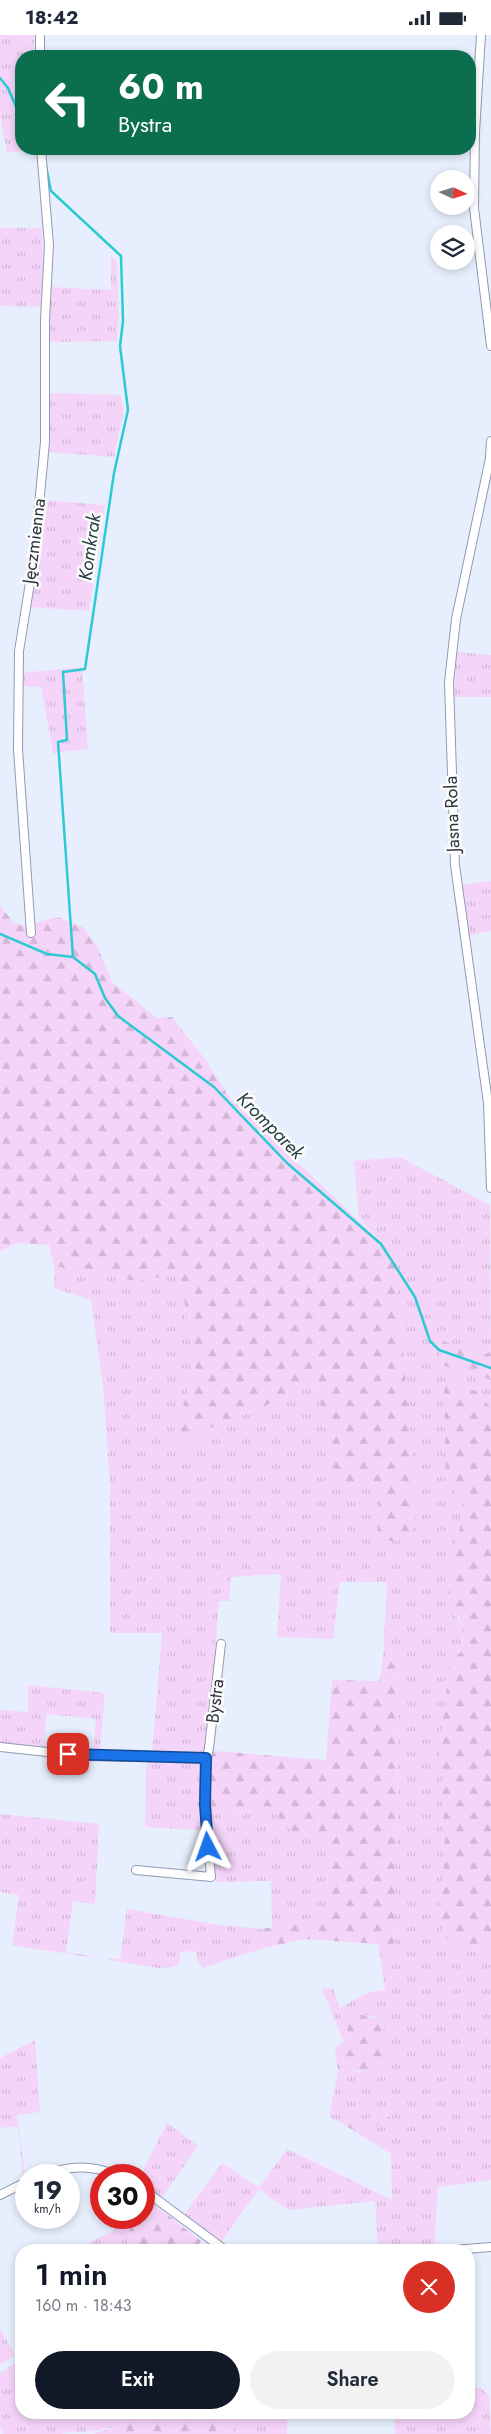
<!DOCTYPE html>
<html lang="en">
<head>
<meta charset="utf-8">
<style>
	body { margin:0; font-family:Jost,sans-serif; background:#f2f2f3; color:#1f2937; height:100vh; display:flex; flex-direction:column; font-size:19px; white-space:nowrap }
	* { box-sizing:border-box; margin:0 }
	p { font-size:16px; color:#747a83 }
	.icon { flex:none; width:28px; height:28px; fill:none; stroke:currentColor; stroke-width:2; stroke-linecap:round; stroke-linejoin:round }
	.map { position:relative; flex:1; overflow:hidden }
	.drawer { position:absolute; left:15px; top:2209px; width:460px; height:175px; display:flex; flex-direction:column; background:#fff; border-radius:20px; box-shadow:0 2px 8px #0003 }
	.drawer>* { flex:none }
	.top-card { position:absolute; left:15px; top:15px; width:461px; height:105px; border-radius:20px; box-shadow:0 2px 8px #0003; background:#0b6e4f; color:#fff; overflow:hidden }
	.needle { width:32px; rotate:94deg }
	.fabs { position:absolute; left:430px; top:135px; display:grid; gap:10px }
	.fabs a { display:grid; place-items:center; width:45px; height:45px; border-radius:50%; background:#fff; box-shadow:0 2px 8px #0003; font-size:25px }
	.speed { position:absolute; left:15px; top:2129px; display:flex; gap:10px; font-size:25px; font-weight:700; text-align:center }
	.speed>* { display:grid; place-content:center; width:65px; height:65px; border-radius:50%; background:#fff; box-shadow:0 2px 8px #0003; line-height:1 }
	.speed small { font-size:12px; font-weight:400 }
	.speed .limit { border:8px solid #d22; background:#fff; color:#111 }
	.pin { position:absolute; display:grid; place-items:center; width:42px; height:42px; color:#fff; margin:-21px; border-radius:10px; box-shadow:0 2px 8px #0006 }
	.me { position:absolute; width:55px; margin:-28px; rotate:356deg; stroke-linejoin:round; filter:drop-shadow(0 0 4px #0008) }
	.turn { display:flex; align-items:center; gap:18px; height:105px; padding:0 20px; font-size:22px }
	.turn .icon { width:65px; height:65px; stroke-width:2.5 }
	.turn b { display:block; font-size:35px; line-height:42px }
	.round { display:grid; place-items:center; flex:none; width:52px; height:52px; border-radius:26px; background:#f2f2f3 }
	.headline { display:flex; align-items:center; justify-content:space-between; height:85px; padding:0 20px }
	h1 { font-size:30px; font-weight:600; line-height:38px; color:#111827 }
	.button { display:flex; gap:10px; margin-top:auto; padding:10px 20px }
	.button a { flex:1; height:58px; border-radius:30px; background:#111827; color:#fff; font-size:20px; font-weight:600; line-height:58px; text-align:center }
	.button a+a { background:#f2f2f3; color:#1f2937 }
	.status { display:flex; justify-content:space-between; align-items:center; height:35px; padding:0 25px; background:#fff; direction:ltr }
	.status svg { height:14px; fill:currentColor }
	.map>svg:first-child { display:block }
</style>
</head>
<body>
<div class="status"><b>18:42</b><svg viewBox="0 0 49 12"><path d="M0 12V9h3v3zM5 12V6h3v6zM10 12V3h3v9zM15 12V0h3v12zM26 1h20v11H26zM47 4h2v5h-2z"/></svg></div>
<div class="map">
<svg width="491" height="2399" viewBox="0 0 491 2399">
	<defs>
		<pattern id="grass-tufts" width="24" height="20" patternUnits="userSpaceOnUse" patternTransform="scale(1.25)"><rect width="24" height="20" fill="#f5d4f9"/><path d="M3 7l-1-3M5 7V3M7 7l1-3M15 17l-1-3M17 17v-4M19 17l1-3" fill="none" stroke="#d2b7d6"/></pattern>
		<pattern id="forest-firs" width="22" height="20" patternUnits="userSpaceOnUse" patternTransform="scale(1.25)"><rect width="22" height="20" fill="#f5d4f9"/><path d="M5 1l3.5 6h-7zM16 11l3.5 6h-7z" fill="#d2b7d6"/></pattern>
	</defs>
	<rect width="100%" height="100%" fill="#e7effe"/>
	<path fill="url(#grass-tufts)" d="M0,0H34V21H21V114H33V116L7,117L0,80Z
		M0,193H41L43,211L41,272L0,271Z
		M111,220L117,227L119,284L117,306L49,307L51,252L111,255Z
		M50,358L121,360L124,375L114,422L48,417Z
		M44,465L105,470L89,576L29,572L38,522Z
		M457,617L491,620V662H454Z
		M82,632L88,714L53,718L41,652L22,651L21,638Z
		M491,846V896L469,901L463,850Z
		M400,1122L490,1170L491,1316L484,1320L461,1314L440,1304L442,1330L491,1345V1373L477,1356L444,1348L462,1461L463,1480L449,1536L448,1571L463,1590L462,1616L450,1627L445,1812L441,1867L443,1900L459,1915L491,1914V2145L438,2152L434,2215H378L375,2166L288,2175L259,2154L220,2208L183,2181L222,2128L259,2153L287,2114L392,2165L391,2119L351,2094L390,2089V2082L338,2086L329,2082L338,2036L347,2034L361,2038L375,1982C364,1980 357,1977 347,1985L348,2003L343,2005L322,1954L333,1953L340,1973C355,1964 367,1956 385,1955L381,1926L394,1924L400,1622H383L387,1547H340L333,1604L277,1602L281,1539L231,1542L229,1566H219L208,1712L202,1720L152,1719L162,1598H110V1449L103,1352L91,1265L54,1253V1231L136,1246L180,1239L195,1334L174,1398L180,1416L203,1396L316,1350L338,1448L379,1453L377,1506L415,1446L395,1229L381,1207L359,1183L354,1126Z
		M28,1650L105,1658L100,1718L93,1717L96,1684L47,1679L43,1712L0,1708V1675L28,1677Z
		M151,1725L202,1727L204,1795L145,1792L146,1734L147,1729Z
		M209,1776L274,1777L289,1794L326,1807L329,1882L272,1893L271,1846L217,1847Z
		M0,1779L99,1789L95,1869L73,1866L66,1917L92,1921L89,1922L12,1910L19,1860L0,1857Z
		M127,1874L220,1890L262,1894L264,1913L203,1933L197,1925V1918L195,1916L180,1917L179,1928L173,1932L159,1933L109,1925L108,1923L120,1924Z
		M35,2005L40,2077L17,2080L25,2141L23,2142L18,2091L0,2093V2023Z
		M167,2088L198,2111L161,2164L144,2151V2140H141Z
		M131,2187L126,2215H75Z
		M0,2294L15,2320L0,2330Z
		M21,2325V2378H127L126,2389C111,2393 84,2399 70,2397L62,2399H3L0,2390V2338Z
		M469,2353H481L489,2361L491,2399H395L394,2378H469Z
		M242,2378H287V2399H231Z"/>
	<path fill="url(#forest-firs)" d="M0,871L14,888L26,891L57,882L83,892L97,911L112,947L157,983L172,982L207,1027L229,1062L381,1207L395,1229L415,1446L416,1491L400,1506H377L379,1453L338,1448L316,1350L203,1396L180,1417L174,1398L195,1334L180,1239L136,1246L54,1231L49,1210L17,1208L0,1216Z
		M440,1304L461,1314L484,1320L491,1316V1345L442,1330Z
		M444,1348L477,1356L491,1373V1914L459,1915L443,1900L441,1867L445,1812L440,1711L450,1627L462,1616L463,1590L458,1581L452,1578L448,1571L449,1536L463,1480L462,1461L446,1452Z
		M383,1622H400L394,1924L381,1926L378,1909L305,1904L264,1913L262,1894L329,1882L326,1807L289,1794L274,1777L209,1776L211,1718L215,1716L326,1725L332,1645L380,1646Z
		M360,1979L384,1987L388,2027C366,2045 361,2031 338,2036L335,2013L348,2003L347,1985L353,1980Z
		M390,2082V2089L351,2094L338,2086Z
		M144,2164L163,2176L201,2206L196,2215H126L131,2187L134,2185L133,2183L144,2182Z
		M127,2378H242L231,2399H93L126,2389Z"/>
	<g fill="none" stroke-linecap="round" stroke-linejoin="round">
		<path stroke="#2ccad2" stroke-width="2.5" d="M0,43L8,53L21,83
			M45,126L51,156L121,221L123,286L120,311L128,375L114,438L85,634L63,637L67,705L58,707L73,922
			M0,899L47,919L73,922L95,939L105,963L118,981L214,1052L287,1128L381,1209L415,1262L430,1306L439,1315L491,1333"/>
		<defs>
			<path id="street" d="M40,0V21
				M481,0L475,97L474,173L491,311
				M491,406L490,423L456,584L449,647L455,830L488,1068L491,1153
				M31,898L18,714L19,616L34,523L45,407V285L49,210L41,114
				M0,1712L85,1721L206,1723
				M136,1835L211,1842C208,1800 200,1754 209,1713L221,1609
				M44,2140C70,2131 90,2129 116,2140
				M144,2155L225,2215
				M0,2160L26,2147
				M453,2215L491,2212"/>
		</defs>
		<use href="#street" stroke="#8e9bb1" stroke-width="10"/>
		<use href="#street" stroke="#fff" stroke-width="8"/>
	</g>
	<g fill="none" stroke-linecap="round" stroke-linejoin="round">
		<defs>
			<path id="route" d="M68,1719L206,1723L205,1769L208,1812"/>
		</defs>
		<use href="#route" stroke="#114b97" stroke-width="12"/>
		<use href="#route" stroke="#1a73e8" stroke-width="9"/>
	</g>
	<g text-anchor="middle" stroke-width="5" stroke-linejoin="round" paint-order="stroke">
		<g font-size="18" fill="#2e343d" stroke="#fcfcfc">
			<text transform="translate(34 506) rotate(-83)" y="6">Jęczmienna</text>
			<text transform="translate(452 779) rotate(-92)" y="6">Jasna Rola</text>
			<text transform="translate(215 1666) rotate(-83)" y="6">Bystra</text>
		</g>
		<g font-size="19" font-style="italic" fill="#263f40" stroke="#fcfcfc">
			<text transform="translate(89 512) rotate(-82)" y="7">Komkrak</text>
			<text transform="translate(271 1090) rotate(45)" y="7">Kromparek</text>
		</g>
	</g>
</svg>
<div class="fabs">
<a><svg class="needle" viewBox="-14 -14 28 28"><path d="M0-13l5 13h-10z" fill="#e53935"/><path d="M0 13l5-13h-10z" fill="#747a83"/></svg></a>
<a><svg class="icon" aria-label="layers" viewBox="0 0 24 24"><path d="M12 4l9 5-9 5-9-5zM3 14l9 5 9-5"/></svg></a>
</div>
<div class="speed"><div>19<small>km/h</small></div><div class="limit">30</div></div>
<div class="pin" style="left:68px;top:1719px;background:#d93025"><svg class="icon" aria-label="arrive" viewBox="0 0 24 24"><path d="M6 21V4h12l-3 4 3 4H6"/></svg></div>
<svg class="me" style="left:208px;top:1812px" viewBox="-20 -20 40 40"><path d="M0-17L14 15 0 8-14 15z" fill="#1a73e8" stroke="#fff" stroke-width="4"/></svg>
<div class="top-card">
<div class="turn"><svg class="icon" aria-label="left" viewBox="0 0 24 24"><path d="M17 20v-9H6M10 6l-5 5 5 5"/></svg><div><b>60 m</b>Bystra</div></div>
</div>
<section class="drawer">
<div class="headline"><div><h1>1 min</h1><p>160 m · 18:43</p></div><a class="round" style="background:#d93025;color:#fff"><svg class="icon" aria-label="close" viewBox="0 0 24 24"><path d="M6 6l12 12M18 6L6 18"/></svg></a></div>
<div class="button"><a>Exit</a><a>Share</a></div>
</section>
</div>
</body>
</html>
